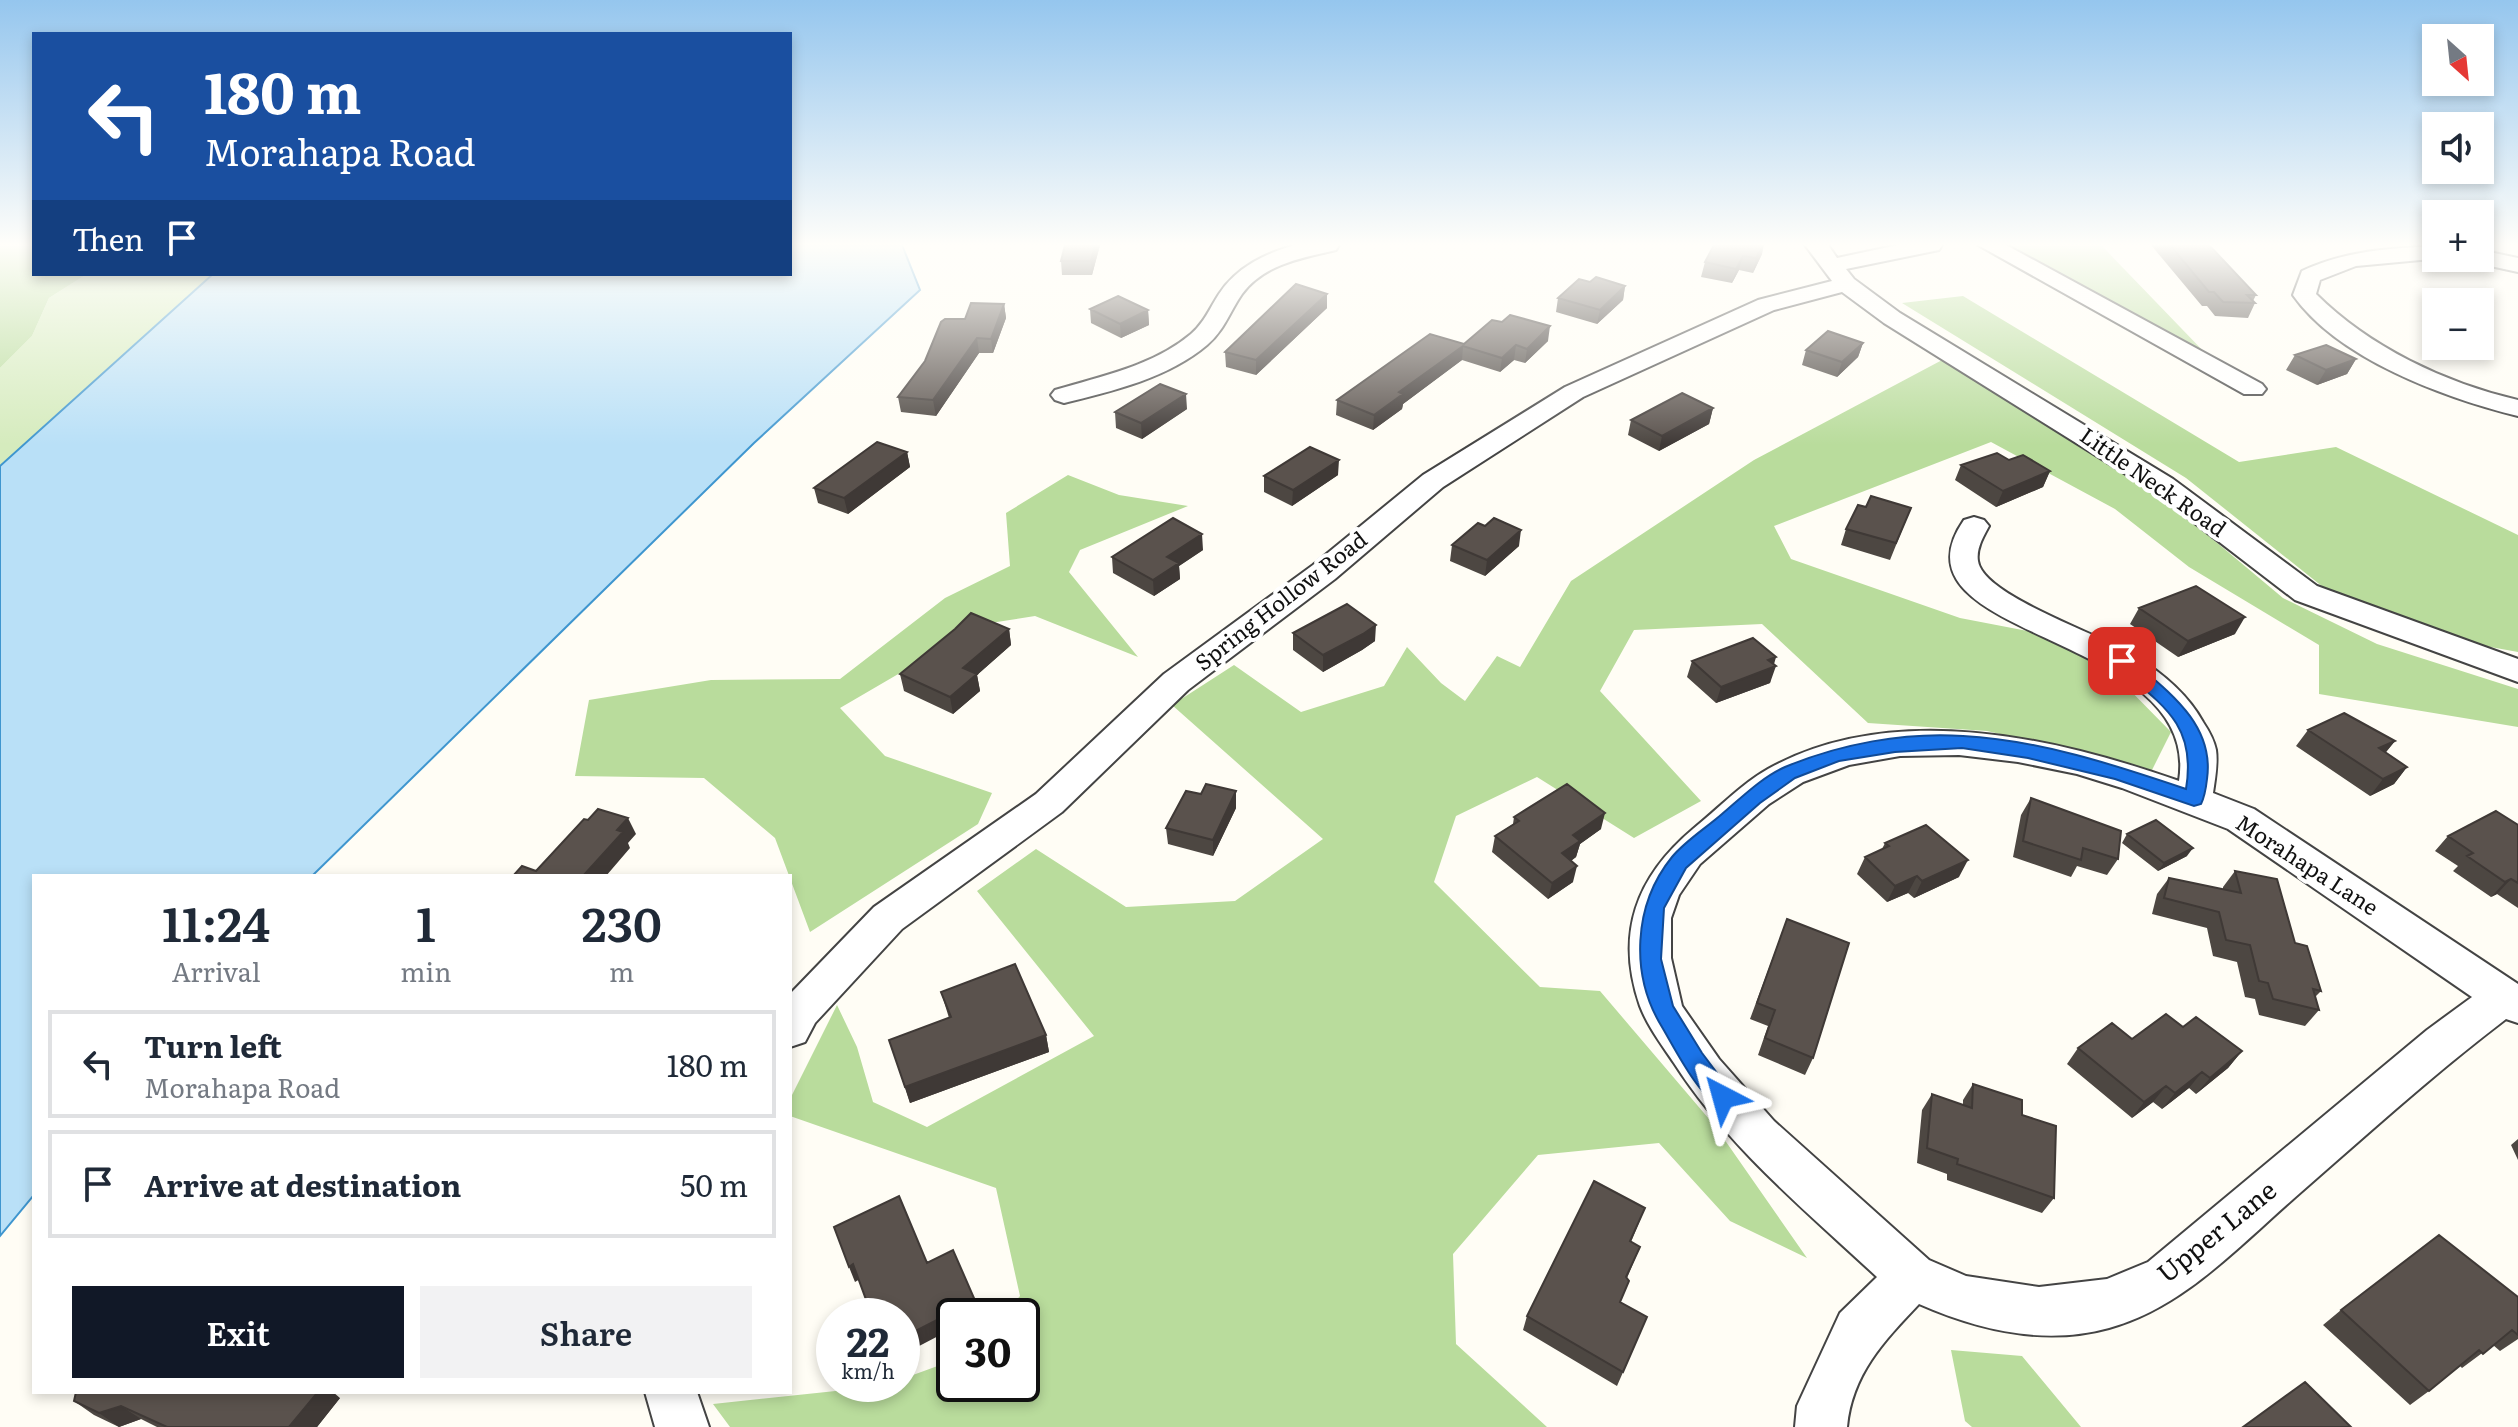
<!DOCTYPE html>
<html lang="en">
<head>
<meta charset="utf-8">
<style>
	body { margin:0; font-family:Literata,serif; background:#f2f2f3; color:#1f2937; height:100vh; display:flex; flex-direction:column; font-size:30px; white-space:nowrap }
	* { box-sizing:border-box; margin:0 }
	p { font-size:26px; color:#747a83 }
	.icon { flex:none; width:44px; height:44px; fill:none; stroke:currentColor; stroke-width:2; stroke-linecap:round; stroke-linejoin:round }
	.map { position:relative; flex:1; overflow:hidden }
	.panel { position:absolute; left:32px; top:874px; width:760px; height:520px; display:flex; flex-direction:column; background:#fff; border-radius:0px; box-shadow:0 4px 12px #0003 }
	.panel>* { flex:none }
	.hud { position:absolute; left:32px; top:32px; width:760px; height:244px; border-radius:0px; box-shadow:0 4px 12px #0003; background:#1a4fa0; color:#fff; overflow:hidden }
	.needle { width:52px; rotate:153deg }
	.buttons { position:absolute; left:2422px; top:24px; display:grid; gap:16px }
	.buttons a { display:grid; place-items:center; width:72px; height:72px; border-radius:0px; background:#fff; box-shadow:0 4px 12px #0003; font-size:40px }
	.speed { position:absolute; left:816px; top:1298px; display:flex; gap:16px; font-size:40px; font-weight:700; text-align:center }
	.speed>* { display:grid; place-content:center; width:104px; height:104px; border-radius:50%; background:#fff; box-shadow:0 4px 12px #0003; line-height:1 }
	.speed small { font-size:20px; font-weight:400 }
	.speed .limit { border:4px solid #111; border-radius:12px; background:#fff; color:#111 }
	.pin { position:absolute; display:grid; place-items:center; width:68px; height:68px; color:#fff; margin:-34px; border-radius:16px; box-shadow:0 4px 12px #0006 }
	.me { position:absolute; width:88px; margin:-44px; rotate:321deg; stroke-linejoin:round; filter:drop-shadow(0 0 6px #0008) }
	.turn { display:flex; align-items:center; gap:28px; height:168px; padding:0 40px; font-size:36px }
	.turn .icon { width:104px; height:104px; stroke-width:2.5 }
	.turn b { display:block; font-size:56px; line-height:68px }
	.then { display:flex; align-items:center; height:76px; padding:0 40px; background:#0003; gap:16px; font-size:30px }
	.eta { display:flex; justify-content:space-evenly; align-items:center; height:136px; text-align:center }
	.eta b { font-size:48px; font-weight:600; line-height:56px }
	.action { display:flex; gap:16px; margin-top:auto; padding:16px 40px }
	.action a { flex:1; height:92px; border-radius:0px; background:#111827; color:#fff; font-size:32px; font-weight:600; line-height:92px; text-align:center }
	.action a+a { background:#f2f2f3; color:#1f2937 }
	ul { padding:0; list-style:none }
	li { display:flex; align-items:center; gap:24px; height:108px; margin:0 16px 12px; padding:0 24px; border:4px solid #e0e1e3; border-radius:0px }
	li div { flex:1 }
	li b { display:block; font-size:30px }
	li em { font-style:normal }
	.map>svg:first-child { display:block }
</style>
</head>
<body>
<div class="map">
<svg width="2518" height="1427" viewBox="0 0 2518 1427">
	<rect width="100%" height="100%" fill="#fffdf5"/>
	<path fill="#d5ebbd" d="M87,274H213L0,466V368L32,336L49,298Z"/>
	<path fill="#b9dc9c" d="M0,245H34V274H87L49,298L32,336L0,368Z
		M2002,245H2101L2208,356Z
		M1963,296L2239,462L2336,447L2518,535V652L2474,644L2333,595L2186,478L1902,303Z
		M1944,359L2136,475L2283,598L2377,644L2518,689V727L2319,694V645L2189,567L2115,509L1991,442L1774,526L1791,559L1960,618L2043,634L2117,677L2171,732L2152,770L1987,731L1868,723L1762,624L1634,630L1600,691L1701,801L1634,838L1537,777L1456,816L1434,882L1540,987L1600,991L1715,1126L1807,1258L1730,1221L1659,1143L1538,1155L1453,1254L1456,1344L1547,1427H730L713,1404L902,1384V1379L954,1360V1384H1022V1316H1002L1020,1296L996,1188L790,1116V1099L837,1005L857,1047L873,1102L927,1127L1094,1036L977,891L1036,849L1126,907L1235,901L1323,839L1172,705L1234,665L1301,712L1384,686L1407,647L1441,683L1465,701L1497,656L1520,667L1571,581L1754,460Z
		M1068,475L1119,495L1188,506L1080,550L1069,572L1138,657L1035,616L984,624L840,708L885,756L992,793L978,824L810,932L775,838L704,778L575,776L589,700L711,680L840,679L945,598L1010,566L1006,513Z
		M1951,1350L2022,1356L2081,1427H1972L1965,1421Z"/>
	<path fill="#b9e0f7" stroke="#3f96cf" stroke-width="2" d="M790,245H902L920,290L754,443L312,876H34V1195L0,1236V466L213,274H790Z"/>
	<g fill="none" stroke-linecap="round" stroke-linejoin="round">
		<defs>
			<path id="minor" d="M1295,245H1339L1336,250C1302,258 1264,264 1242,294C1230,311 1224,331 1207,345C1168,378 1113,391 1064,403L1055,400L1051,395L1055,390C1102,376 1153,366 1191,334C1204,323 1210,308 1219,294C1237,267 1264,254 1295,245Z
				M1805,245H1828L1837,258L1898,245H1942L1939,250L1846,269L1854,279L1900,313L2173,479L2317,586L2518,659V682L2295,600L2153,491L1884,323L1842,292L1774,310L1583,397L1443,487L1335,579L1188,690L1062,812L902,929L815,1023L805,1042L790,1047V994L874,907L1036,794L1164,674L1313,565L1423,475L1565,387L1758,300L1832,281Z
				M1978,245H2006L2262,384L2266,389L2262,394H2244Z
				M2436,246V258H2442L2356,266L2320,280L2316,294C2369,347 2445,383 2518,400V416C2445,398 2338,359 2293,295L2302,271C2345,251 2389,248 2436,246Z
				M2480,250L2518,258V272L2472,262L2470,258H2480Z
				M1974,517L1984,520L1989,526C1983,537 1976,549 1978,561C1983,596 2100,634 2133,655C2161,672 2187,693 2203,722C2209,731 2214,740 2216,750C2218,764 2215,779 2213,793L2254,809L2518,984V1023L2506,1019C2431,1076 2362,1139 2292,1200C2236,1249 2182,1308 2109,1328C2044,1346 1978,1330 1919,1304C1884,1341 1852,1374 1847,1427H1795L1797,1406L1840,1313L1877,1277C1805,1210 1728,1147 1674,1063C1662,1045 1648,1027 1640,1006C1615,934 1636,877 1693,829C1718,809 1740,785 1768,769C1892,700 2054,737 2179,781C2203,631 1880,641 1964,520ZM1959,755L2018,762L2077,774L2122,788L2228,829L2472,997L2427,1030L2148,1262L2107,1279L2039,1287L1966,1276L1929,1260L1774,1121L1719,1059L1682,1006L1671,958V918L1679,895L1700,864L1769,804L1803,782L1849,765L1900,756Z
				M645,1392H697L709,1427H655Z"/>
		</defs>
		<use href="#minor" stroke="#444" stroke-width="4"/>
		<use href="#minor" fill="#fff" fill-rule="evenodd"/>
	</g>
	<path fill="#4d4742" d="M1100,245L1092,275H1062L1061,261Z
		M1714,245L1762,254L1753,273L1739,270L1732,283L1701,277L1705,262Z
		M2151,245H2209L2256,295L2253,301L2255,303L2248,318L2215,316L2207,306H2202Z
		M1590,282L1625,286L1623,300L1597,324L1556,312L1558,298Z
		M1327,294V308L1256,375L1226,367L1225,352Z
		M1004,304L1006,318L993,353H979L936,416L901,412L898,397L965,319Z
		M1090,309L1148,310L1149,325L1121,338L1091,323Z
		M1548,341L1525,363L1514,360L1500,372L1462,360L1403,404L1402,409L1373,430L1336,415L1337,400L1464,344Z
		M1863,343L1858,357L1837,377L1802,365L1806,350Z
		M2295,355L2356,359L2347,374L2317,385L2286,370Z
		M1713,408L1709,424L1659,451L1628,435L1631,420Z
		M1187,409L1142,439L1116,428L1115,412Z
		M907,452L910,467L848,514L818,503L814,488Z
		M2009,460L2050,471L2043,487L1996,507L1955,480L1961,465Z
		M1338,475L1292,506L1264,492V476Z
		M1866,507L1911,508L1890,560L1841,545L1846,529Z
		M1452,545L1519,546L1485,576L1450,561Z
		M1203,550L1179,566L1180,579L1154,596L1113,573L1112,557Z
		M2139,608L2235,634L2178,657L2130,624Z
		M955,629H1009L1011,645L977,675L980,691L953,714L904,691L900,674Z
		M1293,633L1375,641L1362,650L1323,672L1293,650Z
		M1692,661L1774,664L1770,683L1716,703L1687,677Z
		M2308,730L2395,741L2385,753L2407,767L2394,784L2370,796L2296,746Z
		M1236,791V808L1213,856L1168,844L1166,828L1201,794Z
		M2031,798L2118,859L2107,875L2077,866L2071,877L2013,857L2021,815Z
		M1514,817L1601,829L1580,844L1576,857L1571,861L1573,882L1548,899L1492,852L1495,836L1513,824Z
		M2518,825V908L2497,894L2491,897L2453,871L2458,866L2435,851L2448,836Z
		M2127,834L2187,856L2158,871L2122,843Z
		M1885,843L1959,877L1914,898L1908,893L1887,902L1857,874L1865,857L1882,849Z
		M2235,871L2295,943L2321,991L2315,997L2319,1010L2305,1026L2259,1015L2255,999L2245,997L2237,962L2213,956L2207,928L2152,914L2157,894L2169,878L2223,889V887Z
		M1787,919L1813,1058L1805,1075L1758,1055L1768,1026L1750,1019Z
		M941,992L1046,1035L1049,1052L910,1103L889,1040L949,1018Z
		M2183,1027L2242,1051L2228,1068L2196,1094L2189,1088L2162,1109L2153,1102L2132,1118L2067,1064L2078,1048L2132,1039Z
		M1973,1084L2022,1115L2054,1198L2042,1213L1947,1180V1174L1917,1163L1922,1110L1932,1094L1963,1105V1100Z
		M2518,1139V1160L2511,1145Z
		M1645,1208L1631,1242L1640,1247L1627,1278L1620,1302L1647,1317L1617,1386L1523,1330L1527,1316Z
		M2518,1297V1339L2500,1351L2493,1345L2462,1368L2460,1366L2429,1391L2410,1405L2323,1325L2341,1310Z
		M340,1398L317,1427H157L141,1419L119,1427L94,1415L74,1401Z"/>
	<path fill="#3f3936" d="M1095,245H1100L1092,275L1091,261Z
		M1763,245H1764L1762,254L1753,273L1756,258Z
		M1743,256L1739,270L1732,283L1736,269Z
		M1625,286L1623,300L1597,324L1600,310Z
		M1327,294V308L1256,375V360Z
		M1004,304L1006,318L993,353L991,339Z
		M1148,310L1149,325L1121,338L1120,324Z
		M1550,326L1548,341L1525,363L1527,349Z
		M977,338L979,353L936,416L933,400Z
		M1863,343L1858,357L1837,377L1842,362Z
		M1516,345L1514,360L1500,372L1502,358Z
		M1463,346L1462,360L1403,404L1402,409L1373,430L1374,415L1399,392Z
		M2356,359L2347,374L2317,385L2326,370Z
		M1186,394L1187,409L1142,439L1141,423Z
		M1713,408L1709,424L1659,451L1662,436Z
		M907,452L910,467L848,514L844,498Z
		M1339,460L1338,475L1292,506L1293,490Z
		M2050,471L2043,487L1996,507L2003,491Z
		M1521,530L1519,546L1485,576L1487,560Z
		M1202,534L1203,550L1179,566L1180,579L1154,596L1153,580L1167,557Z
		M2245,617L2235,634L2178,657L2188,641Z
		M1376,625L1375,641L1362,650L1323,672V655Z
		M1009,629L1011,645L977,675L980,691L953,714L950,697L963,668Z
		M1776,657L1773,668L1776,666L1770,683L1716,703L1721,687L1768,660Z
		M2395,741L2382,757L2379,748Z
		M2407,767L2394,784L2370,796L2383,779Z
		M1236,791V808L1213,856V840Z
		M1605,813L1601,829L1580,844L1576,857L1558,870L1562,853L1573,835Z
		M628,818L636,834L628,843L630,848L606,876H583L617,830Z
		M2193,848L2187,856L2158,871L2164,863Z
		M1968,860L1959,877L1914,898L1922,881Z
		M1577,866L1573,882L1548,899L1552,883Z
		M1917,876L1908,893L1887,902L1895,886Z
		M2511,879L2497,894L2491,897L2505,882Z
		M1046,1035L1049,1052L910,1103L905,1087Z
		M2242,1051L2228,1068L2196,1094L2210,1078Z
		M2202,1072L2189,1088L2162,1109L2175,1093Z
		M2166,1086L2153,1102L2132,1118L2144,1102Z
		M853,1264L860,1279L855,1282L849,1267Z
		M977,1305L980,1316H957Z
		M954,1318V1335L946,1339L944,1333L902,1355V1338L939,1319Z
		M318,1392H333L340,1398L317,1427H289Z
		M121,1406L141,1419L119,1427L99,1413Z"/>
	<path fill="#5a524d" stroke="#3f3936" stroke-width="2" d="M1065,245H1095L1091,261H1061Z
		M1714,245H1763L1756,258L1743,256L1736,269L1705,262Z
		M2170,245H2209L2256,295H2247L2255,303L2223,302L2214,292H2209Z
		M1596,277L1625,286L1600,310L1558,298L1579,279L1590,282Z
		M1296,284L1327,294L1256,360L1225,352Z
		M1118,296L1148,310L1120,324L1090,309Z
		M971,303L1004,304L991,339L977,338L933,400L898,397L925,361L941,322L945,319H965Z
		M1510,315L1550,326L1527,349L1516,345L1502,358L1463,346L1399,392L1403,394L1374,415L1337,400L1430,334L1464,344L1492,320L1502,322Z
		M1828,331L1863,343L1842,362L1806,350Z
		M2326,345L2356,359L2326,370L2295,355Z
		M1160,384L1186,394L1141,423L1115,412Z
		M1682,393L1713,408L1662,436L1631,420Z
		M877,442L907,452L844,498L814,488Z
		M1310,447L1339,460L1293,490L1264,476Z
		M1997,453L2009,460L2023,455L2050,471L2003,491L1961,465Z
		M1871,496L1911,508L1896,543L1846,529L1858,505L1866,507Z
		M1173,518L1202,534L1167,557L1179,563L1153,580L1112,557Z
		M1494,518L1521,530L1487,560L1452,545L1478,523L1485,526Z
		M2196,586L2245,617L2188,641L2139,608Z
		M1347,604L1376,625L1363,634L1323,655L1293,633Z
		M971,613L1009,629L963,668L977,674L950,697L900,674L955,629Z
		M1753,638L1776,657L1768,660L1776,666L1721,687L1692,661Z
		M2344,713L2395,741L2379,748L2407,767L2383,779L2308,730Z
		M1206,784L1236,791L1213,840L1166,828L1186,791L1201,794Z
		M1567,784L1605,813L1573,835L1580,841L1562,853L1577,866L1552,883L1495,836L1519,821L1514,817Z
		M2031,798L2121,831L2118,859L2083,848L2081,860L2023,841Z
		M598,809L628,818L617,830L623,832L583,876H513L522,866L536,871L584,819L588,820Z
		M2496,811L2518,825V883L2511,879L2505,882L2467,856L2473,853L2448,836Z
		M2156,820L2193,848L2164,863L2127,834Z
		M1926,825L1968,860L1922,881L1917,876L1895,886L1865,857L1889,846L1885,843Z
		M2235,871L2277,879L2295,943L2307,946L2321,991L2313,989L2319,1010L2273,999L2268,983L2259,981L2250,945L2226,940L2219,912L2164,898L2169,878L2241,893Z
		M1787,919L1849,943L1813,1058L1765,1038L1775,1010L1757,1003Z
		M1015,964L1046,1035L905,1087L889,1040L951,1017L941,992Z
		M2166,1014L2183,1027L2196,1017L2242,1051L2210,1078L2202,1072L2175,1093L2166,1086L2144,1102L2078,1048L2112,1023L2132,1039Z
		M1973,1084L2022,1100V1115L2056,1126L2054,1198L1957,1164L1958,1159L1927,1148L1932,1094L1972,1108Z
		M1594,1181L1645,1208L1630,1241L1640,1247L1626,1277L1629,1281L1620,1302L1647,1317L1623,1372L1527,1316Z
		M899,1196L927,1263L953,1250L977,1305L957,1316H954V1318L941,1325L939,1319L902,1338V1316H872L853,1264L849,1267L834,1227Z
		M2439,1235L2518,1297V1335L2512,1330L2483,1354L2479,1350L2429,1391L2341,1310Z
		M2305,1382L2351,1427H2243Z
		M76,1392H318L289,1427H167L121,1406L99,1413L74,1401Z"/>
	<linearGradient id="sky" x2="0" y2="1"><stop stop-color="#95c6ee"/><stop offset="0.55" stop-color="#fffefa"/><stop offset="1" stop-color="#fffefa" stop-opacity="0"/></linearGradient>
	<rect width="2518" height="445" fill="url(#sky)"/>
	<path fill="#1a73e8" stroke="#114b97" stroke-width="2" d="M2122,656L2128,657C2166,690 2215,723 2207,779C2206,788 2205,796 2201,804L2194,806L2115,779L2028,758L1962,748L1895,752L1839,761L1795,778L1760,803L1686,868L1664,908L1661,959L1673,1006L1702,1053L1735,1097L1732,1105L1723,1108C1700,1099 1675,1049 1662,1027C1630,975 1633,905 1672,857C1685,841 1706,828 1722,814C1741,798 1762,777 1785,767C1840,744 1904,732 1963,736C2039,740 2115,765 2186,789C2197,723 2161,704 2115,665L2113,661L2115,657Z"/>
	<g text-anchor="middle" stroke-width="8" stroke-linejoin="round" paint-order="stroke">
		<g font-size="22" fill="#111" stroke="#fff">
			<text transform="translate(2153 482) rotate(35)" y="8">Little Neck Road</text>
			<text transform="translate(1281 601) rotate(-38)" y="8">Spring Hollow Road</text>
			<text transform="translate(2307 865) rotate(33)" y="8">Morahapa Lane</text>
		</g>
		<g font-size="26" fill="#111" stroke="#fff">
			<text transform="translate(2217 1232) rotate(-39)" y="9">Upper Lane</text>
		</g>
	</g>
</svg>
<div class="buttons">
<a><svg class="needle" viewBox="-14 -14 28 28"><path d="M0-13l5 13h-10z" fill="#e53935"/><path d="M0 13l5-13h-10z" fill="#747a83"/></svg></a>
<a><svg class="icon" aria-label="sound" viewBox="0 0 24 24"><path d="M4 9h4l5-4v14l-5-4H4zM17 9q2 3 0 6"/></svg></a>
<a>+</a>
<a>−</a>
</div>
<div class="speed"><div>22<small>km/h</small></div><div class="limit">30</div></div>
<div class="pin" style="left:2122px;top:661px;background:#d93025"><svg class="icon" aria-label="arrive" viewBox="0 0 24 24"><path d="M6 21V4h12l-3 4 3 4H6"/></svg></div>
<svg class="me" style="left:1723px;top:1097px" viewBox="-20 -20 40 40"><path d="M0-17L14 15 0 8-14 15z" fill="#1a73e8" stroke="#fff" stroke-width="4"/></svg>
<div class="hud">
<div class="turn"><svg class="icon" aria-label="left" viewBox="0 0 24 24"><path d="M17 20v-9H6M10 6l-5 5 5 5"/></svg><div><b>180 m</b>Morahapa Road</div></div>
<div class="then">Then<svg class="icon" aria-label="arrive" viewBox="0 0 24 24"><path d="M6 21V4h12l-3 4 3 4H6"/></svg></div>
</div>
<section class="panel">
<div class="eta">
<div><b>11:24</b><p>Arrival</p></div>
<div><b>1</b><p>min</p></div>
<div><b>230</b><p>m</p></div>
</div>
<ul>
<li><svg class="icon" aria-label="left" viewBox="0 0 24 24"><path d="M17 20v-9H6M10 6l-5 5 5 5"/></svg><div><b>Turn left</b><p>Morahapa Road</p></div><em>180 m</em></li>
<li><svg class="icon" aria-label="arrive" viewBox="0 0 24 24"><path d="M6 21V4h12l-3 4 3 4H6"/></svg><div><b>Arrive at destination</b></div><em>50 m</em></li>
</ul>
<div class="action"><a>Exit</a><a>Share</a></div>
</section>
</div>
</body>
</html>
